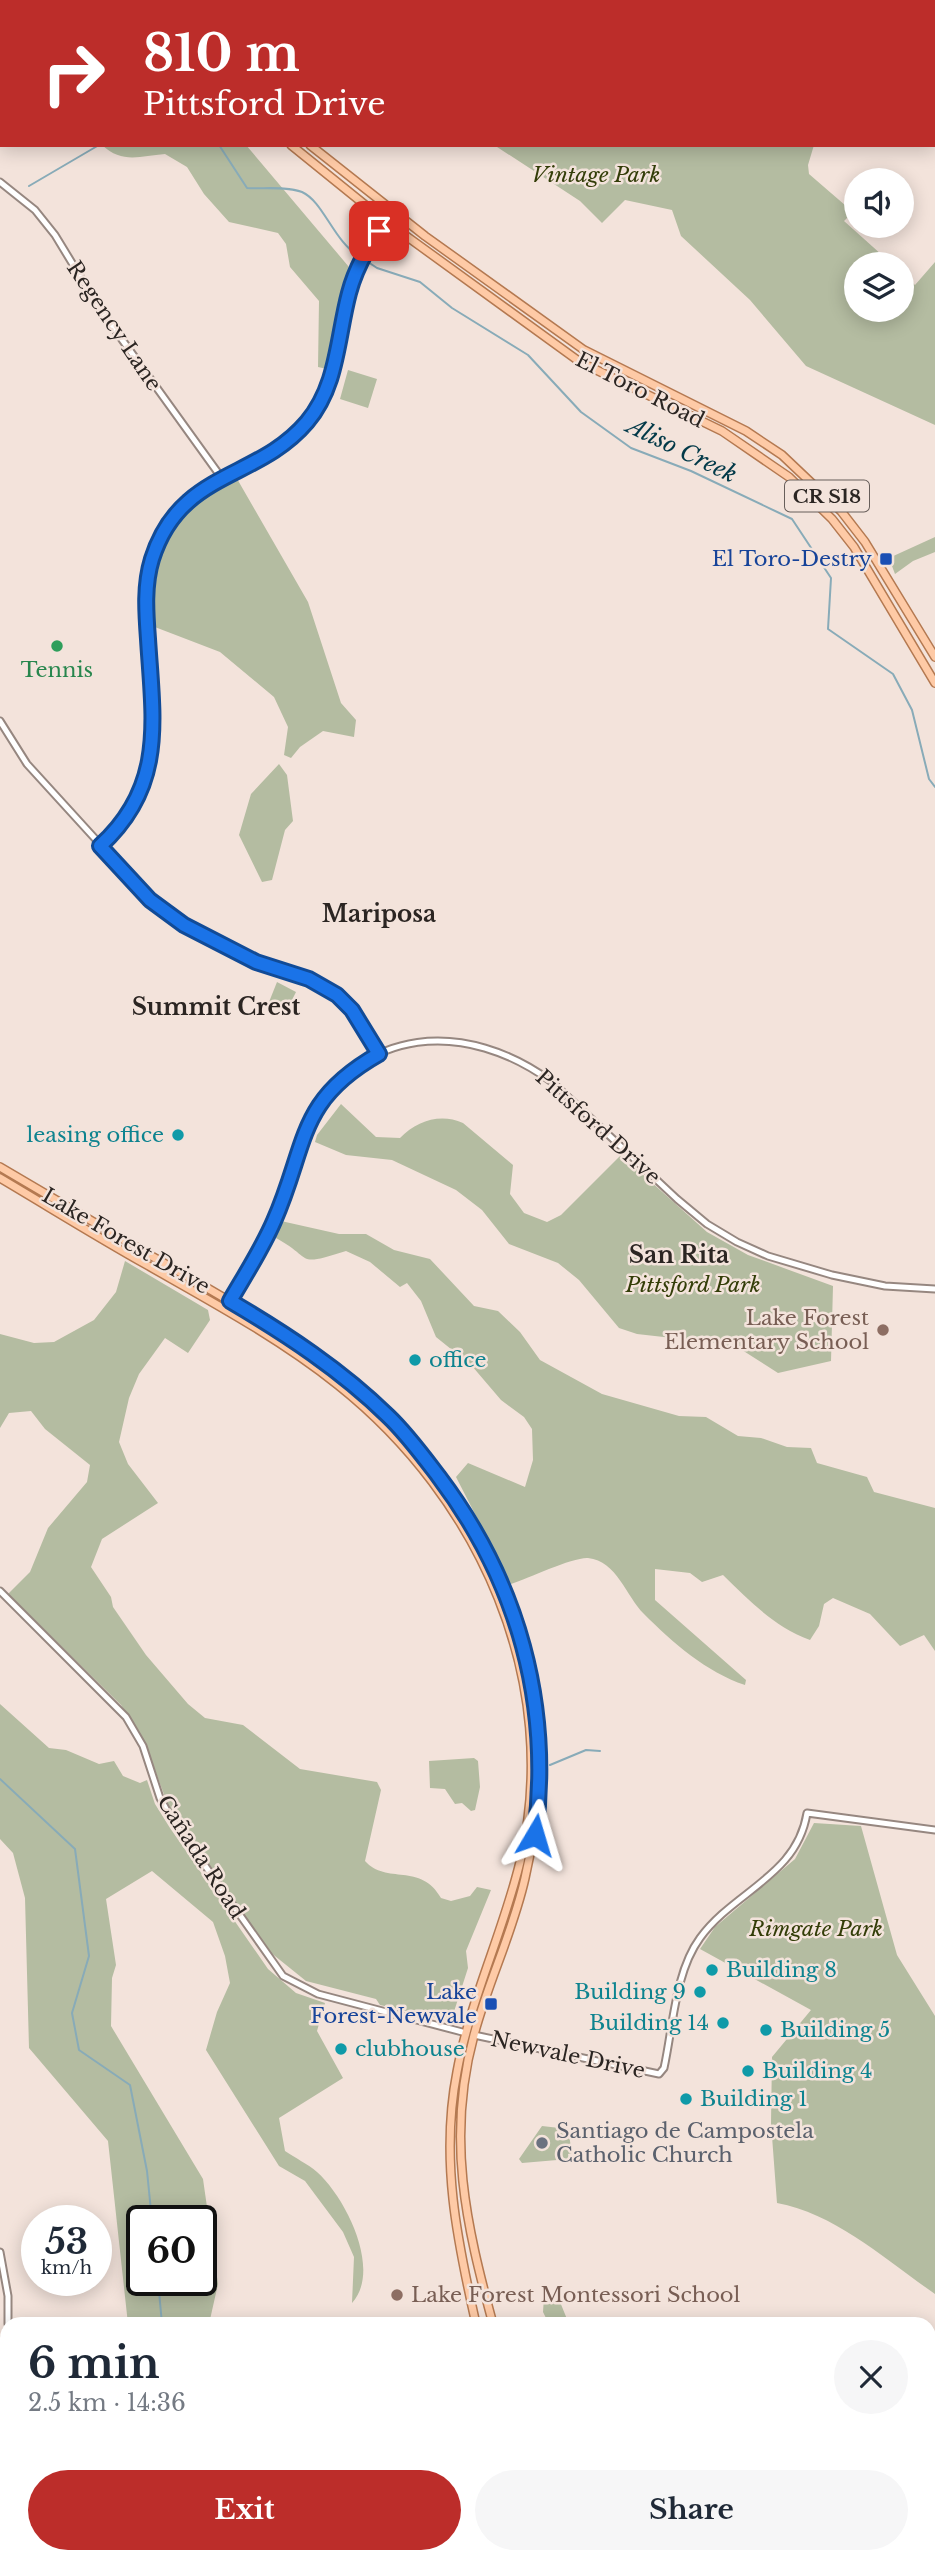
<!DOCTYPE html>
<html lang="en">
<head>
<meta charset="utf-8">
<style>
	body { margin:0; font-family:"Libre Baskerville",serif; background:#f6f6f7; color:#1f2937; height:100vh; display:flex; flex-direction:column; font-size:26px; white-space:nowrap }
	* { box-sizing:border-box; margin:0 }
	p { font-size:23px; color:#747a83 }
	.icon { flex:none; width:38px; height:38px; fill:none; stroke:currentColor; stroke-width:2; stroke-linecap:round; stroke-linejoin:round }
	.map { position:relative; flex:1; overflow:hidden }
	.side { position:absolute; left:0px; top:2317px; width:936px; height:247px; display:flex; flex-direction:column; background:#fff; border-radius:21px 21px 0 0; box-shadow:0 4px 18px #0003 }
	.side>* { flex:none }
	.guide { position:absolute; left:0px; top:0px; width:936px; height:147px; box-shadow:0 4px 18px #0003; background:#bc2d2a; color:#fff; overflow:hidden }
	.tools { position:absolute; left:844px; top:168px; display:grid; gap:14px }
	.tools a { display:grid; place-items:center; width:70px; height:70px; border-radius:50%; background:#fff; box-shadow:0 4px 18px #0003; font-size:35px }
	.speed { position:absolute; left:21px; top:2205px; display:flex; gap:14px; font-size:35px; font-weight:700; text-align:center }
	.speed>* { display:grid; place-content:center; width:91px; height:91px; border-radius:50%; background:#fff; box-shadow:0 4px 18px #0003; line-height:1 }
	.speed small { font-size:18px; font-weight:400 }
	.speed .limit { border:4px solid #111; border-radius:10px; background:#fff; color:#111 }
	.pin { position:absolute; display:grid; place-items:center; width:60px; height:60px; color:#fff; margin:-30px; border-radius:14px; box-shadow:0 4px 10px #0006 }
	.me { position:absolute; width:77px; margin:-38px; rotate:7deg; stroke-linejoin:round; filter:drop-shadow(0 0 5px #0008) }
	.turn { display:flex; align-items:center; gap:24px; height:147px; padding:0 28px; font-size:32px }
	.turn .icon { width:91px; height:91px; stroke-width:2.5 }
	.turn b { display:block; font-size:49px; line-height:60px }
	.round { display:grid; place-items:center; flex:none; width:74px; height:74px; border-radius:37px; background:#f6f6f7 }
	.head { display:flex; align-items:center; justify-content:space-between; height:119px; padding:0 28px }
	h1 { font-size:42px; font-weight:800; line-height:52px }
	.cta { display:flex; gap:14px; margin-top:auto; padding:14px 28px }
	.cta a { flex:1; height:80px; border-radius:42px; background:#bc2d2a; color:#fff; font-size:28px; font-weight:800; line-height:80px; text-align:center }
	.cta a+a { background:#f6f6f7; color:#1f2937 }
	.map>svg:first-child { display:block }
</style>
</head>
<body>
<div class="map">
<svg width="935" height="2563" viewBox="0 0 935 2563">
	<rect width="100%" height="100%" fill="#f3e3db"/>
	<path fill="#b4bca1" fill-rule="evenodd" d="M102,145H246L349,267L341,291L327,369L318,367L319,301L290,267L286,244L278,233L229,222L204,194L187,167L165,154C140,156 122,164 102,145Z
		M494,145H814L808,165L809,174L853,212L844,221L892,264H856V310H901V272L915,285L935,262V425L806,366L750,300L681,236L672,210L625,200L602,223L580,201Z
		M348,370L377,379L368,408L340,399Z
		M236,477L308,602L341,703L356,720L354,737L323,731L300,747L291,758L284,755L288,727L274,697L220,652L147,624L151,564L172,520L203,488Z
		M935,537V552L913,561L895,574L889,558Z
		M279,764L287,775L293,821L285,830L272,880L262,882L239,835L251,794Z
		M277,982L296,992L286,1012L272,1007L273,1004L269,1002Z
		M341,1104L376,1137L400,1138C417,1121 440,1113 463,1123L513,1165L510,1194L524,1213L547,1222L561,1215L621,1155L707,1232L748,1255L833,1286L831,1361L778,1373L742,1350L717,1343L637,1334L619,1328L579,1280L558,1263L509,1244L482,1210L456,1190L392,1160L346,1155L315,1142L317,1135Z
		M281,1221L339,1234H366L394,1250L430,1259L474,1306L498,1311L520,1332L540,1360L602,1394L679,1416L706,1417L738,1436L761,1438L787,1447L811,1448L817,1463L867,1477L874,1492L935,1508V1651L924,1635L900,1646L870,1614L833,1598L824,1604L819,1626L810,1640C773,1626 751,1602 723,1575L702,1582L690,1573L655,1569V1600L746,1680L745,1685C706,1672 673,1643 644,1614C626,1596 617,1561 588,1558C573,1557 529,1578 511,1584L456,1477L468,1463L525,1487L533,1460L532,1429L524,1417L501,1400L472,1366L436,1337L421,1301L407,1283L400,1287L370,1262L346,1251C293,1268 315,1258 274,1237Z
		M125,1261L208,1310L210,1320L188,1353L165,1338L139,1374L129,1398L119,1442L128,1464L158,1503L102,1539L91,1567L111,1597L113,1607L146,1655L188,1704L205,1718L243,1725L300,1769L377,1782L381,1790L365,1861C386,1885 421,1862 441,1898L451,1901L470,1896L477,1887L491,1890L466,1951L468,1968L451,2021L380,2005L376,1999L306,1981L265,1948L168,1805L144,1741L121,1705L8,1594L30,1572L48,1528L87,1482L90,1465L45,1429L31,1411L9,1413L0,1428V1334L34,1343L54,1342L94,1320L116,1292Z
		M0,1704L49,1748L66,1750L99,1764L114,1761L123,1776L140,1783L147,1780L155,1804L170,1828L268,1969L296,1993L325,2003L317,2031L343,2078L279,2118L285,2151C295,2158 308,2164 317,2172C346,2198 382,2270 352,2303L354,2257L343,2232L305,2181L279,2166L206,2050L217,2012L230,1983L225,1956L213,1922L152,1871L106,1899L116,1965L112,1978L111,2026L203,2179L218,2284L209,2324H128L108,2141L29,2048L25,1898L13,1853L0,1839ZM142,2221H201V2280H142Z
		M474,1758L478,1761L480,1787L475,1810L471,1811L462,1803L455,1804L445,1789L430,1788L429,1761Z
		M814,1823L861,1826L897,1955L935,2016V2294C886,2260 836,2214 777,2203L771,2123L772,2057L811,2010L700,1949L715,1927L795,1859Z
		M542,2126L568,2129L572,2153L568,2154L569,2159L522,2163L519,2159Z
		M544,2297H558L569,2324H549L543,2312Z"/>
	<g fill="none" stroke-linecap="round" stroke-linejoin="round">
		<path stroke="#88abb8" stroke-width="2" d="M31,2V0
			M219,145L247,188C263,189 287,186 302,192C324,202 333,241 360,257
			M29,186L99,145
			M365,260L377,268L420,282L452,308L528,355L581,412L631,448L691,471L792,519L831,578L828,629L893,674L912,710L929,779L935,787
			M550,1765L586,1750L600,1751
			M0,1779L75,1849L89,1956L72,2013L79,2050L130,2085L147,2171L152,2221
			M158,2280L162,2324
			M245,2557L249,2563"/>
		<defs>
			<path id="tertiary" d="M0,182L35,210L55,235L100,309L221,477
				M0,721L27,764L151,900L184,924L239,954L323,986L352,1010L379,1053
				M100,846C167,784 153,717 148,634C146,609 144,584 152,561C180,469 260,481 309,420C339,381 336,334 349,290C358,260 375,236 393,212
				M225,1309C241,1280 261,1252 274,1221C288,1190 291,1155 307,1125C361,1025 466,1019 552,1082L677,1199L707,1224L737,1242L768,1256L832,1275L885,1286L935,1289
				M0,1591L126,1717L143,1746L160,1798L170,1816L283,1976L318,1994L466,2033
				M474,2035L659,2074L664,2068C673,2027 675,1972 700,1938C734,1891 797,1876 807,1813L935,1830
				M0,2252L8,2296V2324
				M0,2356L7,2330
				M0,2401L7,2404"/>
			<path id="primary" d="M141,0L142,2
				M155,0L157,2
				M291,145L380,217L580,362L722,431L789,477L832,519L854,547L935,683
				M310,145L425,236L584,350L746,431L782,455L841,511L865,542L935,657
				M0,1167C49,1196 99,1225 148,1254C223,1297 298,1338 364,1394C392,1418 414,1445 436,1474C529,1595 560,1729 525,1878C513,1932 488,1982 474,2035C446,2137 466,2225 493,2324
				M0,1178C49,1207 97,1237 147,1265C212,1302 279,1338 338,1385C480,1498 563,1682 520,1862C503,1933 470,2000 457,2072C440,2158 457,2240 476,2324
				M929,2352L935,2351
				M929,2363L935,2362
				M533,2557L535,2563
				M546,2557L547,2563
				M127,2563L133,2557
				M143,2563L149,2557"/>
		</defs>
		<use href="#tertiary" stroke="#968780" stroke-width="9"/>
		<use href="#primary" stroke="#b47951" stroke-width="10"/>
		<use href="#tertiary" stroke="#fff" stroke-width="5"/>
		<use href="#primary" stroke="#fecaa6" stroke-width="7"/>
	</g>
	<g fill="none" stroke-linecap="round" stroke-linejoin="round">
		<defs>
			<path id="route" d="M379,231C366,250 355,270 349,293C337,338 338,385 307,422C257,481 180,470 152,559C144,585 146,612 148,639C153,720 166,786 100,846L150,900L184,925L256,962L309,979L337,995L352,1010L379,1054C296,1101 308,1144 274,1221C262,1249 245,1275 230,1301C286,1334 341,1370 388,1416C407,1434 423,1456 439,1477C518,1582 552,1704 535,1835"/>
		</defs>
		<use href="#route" stroke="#114b97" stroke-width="18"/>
		<use href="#route" stroke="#1a73e8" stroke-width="12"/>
	</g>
	<g fill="#1a4fb4" stroke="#f3e3db" stroke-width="2.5">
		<rect x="879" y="552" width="14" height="14" rx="3.5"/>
		<rect x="484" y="1997" width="14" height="14" rx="3.5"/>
	</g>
	<circle fill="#2e9e5b" stroke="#f3e3db" stroke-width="2.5" cx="57" cy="646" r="7"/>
	<g fill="#0f9aa8" stroke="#f3e3db" stroke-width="2.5">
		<circle cx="178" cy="1135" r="7"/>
		<circle cx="415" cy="1360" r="7"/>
		<circle cx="712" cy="1970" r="7"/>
		<circle cx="700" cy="1992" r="7"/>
		<circle cx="723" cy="2023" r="7"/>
		<circle cx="766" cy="2030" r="7"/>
		<circle cx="341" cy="2049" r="7"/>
		<circle cx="748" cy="2071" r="7"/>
		<circle cx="686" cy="2099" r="7"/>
	</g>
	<g fill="#8d6e63" stroke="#f3e3db" stroke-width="2.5">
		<circle cx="883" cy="1330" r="7"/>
		<circle cx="397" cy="2295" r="7"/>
	</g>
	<circle fill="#6b7280" stroke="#f3e3db" stroke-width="2.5" cx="542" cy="2143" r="7"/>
	<g text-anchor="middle" stroke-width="5" stroke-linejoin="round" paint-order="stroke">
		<rect fill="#f3e3db" stroke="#675e5a" stroke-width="2" x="785" y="480.5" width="84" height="31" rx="5"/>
		<g font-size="19" font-weight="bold" fill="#2b2522">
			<text x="827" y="503">CR S18</text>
		</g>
		<g font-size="21" font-style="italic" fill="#333d08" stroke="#f3e3db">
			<text x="596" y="182">Vintage Park</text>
			<text x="693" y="1292">Pittsford Park</text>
			<text x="816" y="1936">Rimgate Park</text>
		</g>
		<g font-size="21" fill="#2b2522" stroke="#f3e3db">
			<text transform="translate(114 326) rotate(56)" y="7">Regency Lane</text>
			<text transform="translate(640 390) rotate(27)" y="7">El Toro Road</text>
			<text transform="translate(598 1127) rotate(42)" y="7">Pittsford Drive</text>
			<text transform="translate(126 1241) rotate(30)" y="7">Lake Forest Drive</text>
			<text transform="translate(201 1857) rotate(57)" y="7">Cañada Road</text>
			<text transform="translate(568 2055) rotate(12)" y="7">Newvale Drive</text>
		</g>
		<g font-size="21" fill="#164399" stroke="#f3e3db" text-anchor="end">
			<text x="872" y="566">El Toro-Destry</text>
			<text x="477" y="1999">Lake<tspan x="477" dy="24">Forest-Newvale</tspan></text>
		</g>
		<g font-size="21" fill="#27864d" stroke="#f3e3db">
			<text x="57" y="677">Tennis</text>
		</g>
		<g font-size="21" fill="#0d838f" stroke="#f3e3db" text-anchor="start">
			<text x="164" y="1142" text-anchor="end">leasing office</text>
			<text x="429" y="1367">office</text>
			<text x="726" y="1977">Building 8</text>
			<text x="686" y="1999" text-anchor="end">Building 9</text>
			<text x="709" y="2030" text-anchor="end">Building 14</text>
			<text x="780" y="2037">Building 5</text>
			<text x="355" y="2056">clubhouse</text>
			<text x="762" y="2078">Building 4</text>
			<text x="700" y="2106">Building 1</text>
		</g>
		<g font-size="21" fill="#785e54" stroke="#f3e3db" text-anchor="end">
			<text x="869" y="1325">Lake Forest<tspan x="869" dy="24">Elementary School</tspan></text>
			<text x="411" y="2302" text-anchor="start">Lake Forest Montessori School</text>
		</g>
		<g font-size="21" fill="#5b616d" stroke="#f3e3db" text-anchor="start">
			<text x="556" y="2138">Santiago de Campostela<tspan x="556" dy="24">Catholic Church</tspan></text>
		</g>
		<g font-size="23" font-style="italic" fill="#023948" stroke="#f3e3db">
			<text transform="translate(682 450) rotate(26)" y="8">Aliso Creek</text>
		</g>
		<g font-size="23" font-weight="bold" fill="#2b2522" stroke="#f3e3db">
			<text x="379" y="922">Mariposa</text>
			<text x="216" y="1015">Summit Crest</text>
			<text x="679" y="1263">San Rita</text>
		</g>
	</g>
</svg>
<div class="tools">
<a><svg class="icon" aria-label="sound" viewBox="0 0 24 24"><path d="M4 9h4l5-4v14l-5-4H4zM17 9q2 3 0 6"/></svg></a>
<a><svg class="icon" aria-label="layers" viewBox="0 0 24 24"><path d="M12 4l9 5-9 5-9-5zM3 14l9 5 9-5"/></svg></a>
</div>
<div class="speed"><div>53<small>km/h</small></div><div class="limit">60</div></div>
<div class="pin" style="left:379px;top:231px;background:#d93025"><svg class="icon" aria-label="arrive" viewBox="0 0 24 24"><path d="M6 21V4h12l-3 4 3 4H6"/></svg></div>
<svg class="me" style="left:535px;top:1835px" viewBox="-20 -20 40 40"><path d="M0-17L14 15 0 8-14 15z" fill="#1a73e8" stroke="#fff" stroke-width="4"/></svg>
<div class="guide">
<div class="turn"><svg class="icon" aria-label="right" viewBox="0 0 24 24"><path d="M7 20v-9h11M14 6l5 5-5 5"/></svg><div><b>810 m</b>Pittsford Drive</div></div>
</div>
<section class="side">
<div class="head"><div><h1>6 min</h1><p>2.5 km · 14:36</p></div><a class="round"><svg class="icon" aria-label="close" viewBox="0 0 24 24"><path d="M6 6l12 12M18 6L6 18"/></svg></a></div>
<div class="cta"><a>Exit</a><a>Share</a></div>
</section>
</div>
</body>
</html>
